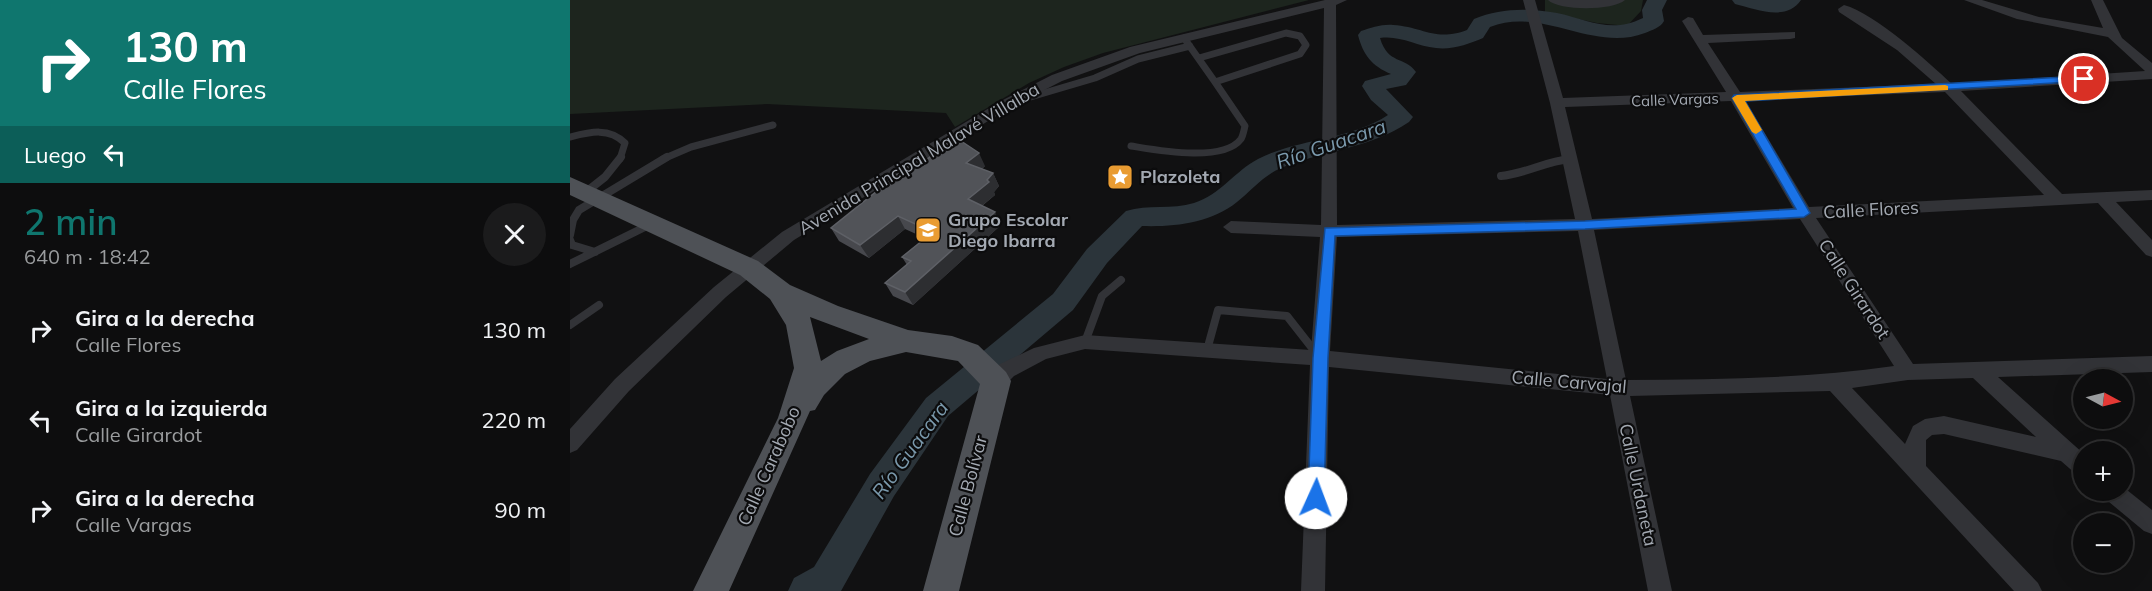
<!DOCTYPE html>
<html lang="es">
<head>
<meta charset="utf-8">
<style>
	body { margin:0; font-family:Mulish,sans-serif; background:#1b1b1c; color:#f1f3f6; height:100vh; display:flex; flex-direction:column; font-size:22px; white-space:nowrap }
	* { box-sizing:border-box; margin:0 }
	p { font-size:20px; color:#9a9c9e }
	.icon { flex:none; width:33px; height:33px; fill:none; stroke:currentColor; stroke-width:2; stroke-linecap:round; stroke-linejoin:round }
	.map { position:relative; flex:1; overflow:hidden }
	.details { display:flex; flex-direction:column; background:#0d0d0e; width:570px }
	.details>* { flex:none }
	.guide { background:#0f766e; color:#fff; overflow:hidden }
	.needle { width:39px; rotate:97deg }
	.fabs { position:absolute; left:1503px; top:369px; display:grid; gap:12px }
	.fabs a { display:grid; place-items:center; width:60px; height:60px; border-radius:50%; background:#0d0d0e; box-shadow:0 6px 24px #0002,0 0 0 2px #2d2d2e; font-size:30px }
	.pin { position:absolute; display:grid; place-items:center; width:51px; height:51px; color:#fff; margin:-26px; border:3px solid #fff; border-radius:50%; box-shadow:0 2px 6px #0007 }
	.me { position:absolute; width:66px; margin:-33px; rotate:2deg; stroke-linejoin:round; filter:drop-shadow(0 0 4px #0008) }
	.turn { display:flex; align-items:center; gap:21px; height:126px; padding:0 24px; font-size:27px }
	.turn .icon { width:78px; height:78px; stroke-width:2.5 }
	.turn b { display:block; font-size:42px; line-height:51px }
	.then { display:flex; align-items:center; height:57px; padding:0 24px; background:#0003; gap:12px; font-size:22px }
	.round { display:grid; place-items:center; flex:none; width:63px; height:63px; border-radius:32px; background:#1b1b1c }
	.overview { display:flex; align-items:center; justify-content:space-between; height:102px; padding:0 24px }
	h1 { font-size:36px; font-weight:600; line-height:45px; color:#0f766e }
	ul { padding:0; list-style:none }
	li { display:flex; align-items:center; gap:18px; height:90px; padding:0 24px }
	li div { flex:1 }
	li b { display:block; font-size:22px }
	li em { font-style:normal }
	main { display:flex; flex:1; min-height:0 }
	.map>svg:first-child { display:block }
</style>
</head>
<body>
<main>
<section class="details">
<div class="guide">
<div class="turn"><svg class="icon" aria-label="right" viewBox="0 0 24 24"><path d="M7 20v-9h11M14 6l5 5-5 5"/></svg><div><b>130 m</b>Calle Flores</div></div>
<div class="then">Luego<svg class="icon" aria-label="left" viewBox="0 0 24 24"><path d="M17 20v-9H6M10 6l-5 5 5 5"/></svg></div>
</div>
<div class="overview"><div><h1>2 min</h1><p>640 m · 18:42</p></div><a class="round"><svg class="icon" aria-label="close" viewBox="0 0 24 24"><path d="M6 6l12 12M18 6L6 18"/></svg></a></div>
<ul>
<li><svg class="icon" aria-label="right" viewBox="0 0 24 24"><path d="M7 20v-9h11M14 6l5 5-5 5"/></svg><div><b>Gira a la derecha</b><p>Calle Flores</p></div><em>130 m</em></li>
<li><svg class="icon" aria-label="left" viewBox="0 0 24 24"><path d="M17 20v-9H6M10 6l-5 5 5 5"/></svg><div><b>Gira a la izquierda</b><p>Calle Girardot</p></div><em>220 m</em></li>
<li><svg class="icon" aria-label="right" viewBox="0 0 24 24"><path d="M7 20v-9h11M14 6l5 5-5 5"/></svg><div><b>Gira a la derecha</b><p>Calle Vargas</p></div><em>90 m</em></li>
</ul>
</section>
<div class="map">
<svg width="1582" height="591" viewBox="0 0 1582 591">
	<rect width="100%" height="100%" fill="#111112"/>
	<path fill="#1d251e" d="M0,0H739L533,53L494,67L459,83L385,127L376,113L197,104L0,114Z
		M975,0H1073L1071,11L1057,26L1027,23L975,12Z"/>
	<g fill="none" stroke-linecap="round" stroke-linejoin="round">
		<path fill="#2b343a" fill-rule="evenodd" d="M1077,0H1097L1092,10L1094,21C1090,28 1082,30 1075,33C1023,53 972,6 920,27L913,38C899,44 882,50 866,48C846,46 830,35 810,38C818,65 835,56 846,72L836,85L816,89L843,117L839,122C799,149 754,150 711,168C693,176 682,190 667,202C641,223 605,227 572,226L537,263L503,310L378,416L324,496L271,591H218L224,578L244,567L300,474L356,398L483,294L517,249L556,211C578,204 602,210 624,203C650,195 665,171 688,159C729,138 778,141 818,115L801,100L792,86L795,81L821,74C802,66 793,55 788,35L791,31C801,28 812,24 823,25C854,27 865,42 897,30L904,19C930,8 959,8 987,13C1020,20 1040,34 1073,18L1072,10Z
			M1162,0H1231C1216,22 1186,9 1165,4Z"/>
		<path stroke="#323337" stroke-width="7" d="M614,38L645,82L730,54L736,45L730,36L716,33L629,58
			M447,101L525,78L568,59L620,46
			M0,137C20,132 39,127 55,143L50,159
			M561,146C586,150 653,163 671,139C673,136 674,130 675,126L645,82
			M93,159L121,147L203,125"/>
		<path stroke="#323337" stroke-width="8" d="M931,176C955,174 976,161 1000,159
			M16,192L35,177L51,157
			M0,235L3,220L9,210L97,157
			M0,240L2,245L25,252
			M0,264L81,224
			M0,325L29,305
			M515,342L532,296L551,280
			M637,350L648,310L717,316L746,353"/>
		<path stroke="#323337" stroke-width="10" d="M745,351L747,354"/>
		<path fill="#323337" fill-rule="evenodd" d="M755,0H777L766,5L767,225L1005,219L980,103L953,0H965L993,98L1156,92L1112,21L1118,17L1123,18L1133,35L1225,32V38L1220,39L1138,43L1170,92L1366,84L1327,50L1269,12L1268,9L1274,5C1306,14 1357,61 1382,84L1575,71L1538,37L1447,19L1394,0H1412L1469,17L1533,28L1521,0H1533L1552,38L1582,63V79L1391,91L1492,194L1582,190V200L1546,202L1582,240V257L1576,255L1528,203L1246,218L1343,364L1582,356V372L1428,377L1514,454V477L1507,475L1491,461L1374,434L1362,435L1356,440V466L1468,583L1472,591H1444L1260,391L1060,396L1102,591H1078L1040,395L759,367L755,591H731L740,365L515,349L476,359L444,376L433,387L426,389L419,387L416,381L430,364L464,348L515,335L741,350L750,237L661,233L653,227L661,221L751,225L754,8L570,53L492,81L441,107L224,240L156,297L59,391L7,450L0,453V429L45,379L144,287L212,232L431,101L482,75L560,47ZM1375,92L1474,195L1239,207L1175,100ZM1161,101L1223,208L1022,219L995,107ZM1230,219L1324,366C1235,379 1146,379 1056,380L1024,230ZM1008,231L1037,379L760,351L767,237ZM1403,378L1466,437L1374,416L1355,419L1343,426L1335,444L1282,388L1338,380Z
			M978,0H1055C1043,11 989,11 978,0Z
			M1552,486L1582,510V534L1574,531L1533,497L1530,490H1552Z"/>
		<path fill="#4e5156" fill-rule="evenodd" d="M0,177L188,261L220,285L268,306L338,330L382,336L408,345L436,372L441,381L389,591H353L410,384L388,361L336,352L300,361L275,374L254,395L245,410L240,411L159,591H123L208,418L224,368L216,325L200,299L170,275L0,195ZM240,317L248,320L299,339L267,351L251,361Z"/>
	</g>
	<path fill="#47484d" d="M415,166L412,169L423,173L429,186L424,192L425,195L412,206L431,225L343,305L323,296L315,283L337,265L332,257L355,238L335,229L299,258L269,241L261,228L346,168Z"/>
	<path fill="#2d2e31" d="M409,153L415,166L402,176L396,163Z
		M423,173L429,186L424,192L425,195L404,212L398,199L417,180Z
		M425,212L431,225L343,305L335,292Z
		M328,216L335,229L299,258L290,245Z"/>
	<path fill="#515358" stroke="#5e6066" stroke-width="1.5" d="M385,137L409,153L396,163L423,173L417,180L419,182L398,199L425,212L335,292L315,283L341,261L332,257L363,232L328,216L290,245L261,228L338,166L346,168Z"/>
	<path fill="#1a73e8" stroke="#114b97" stroke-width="1.5" d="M1514,76L1518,77V81L1175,101L1240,213L1234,217L1015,229L765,236L758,358L754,498L752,503L746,505L740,503L738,498L743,358L755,228L1015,221L1226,209L1162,98L1164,95Z"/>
	<path fill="#f59e0b" d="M1375,85L1378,86V90L1175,101L1192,130L1186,134L1182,132L1162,98L1167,95Z"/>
	<defs>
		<symbol id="sight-square" viewBox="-11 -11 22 22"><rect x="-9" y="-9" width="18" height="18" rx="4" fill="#e99c32" stroke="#0c0c0d"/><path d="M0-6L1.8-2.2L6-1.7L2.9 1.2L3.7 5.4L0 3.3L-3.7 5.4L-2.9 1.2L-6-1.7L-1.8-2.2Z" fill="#fff"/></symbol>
		<symbol id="school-square" viewBox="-11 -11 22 22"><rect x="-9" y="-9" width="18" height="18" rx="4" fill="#e99c32" stroke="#0c0c0d"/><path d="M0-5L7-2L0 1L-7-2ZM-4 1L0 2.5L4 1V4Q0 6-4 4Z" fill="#fff"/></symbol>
	</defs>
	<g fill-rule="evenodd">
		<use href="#sight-square" x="535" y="162" width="30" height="30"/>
		<use href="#school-square" x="343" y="215" width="30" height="30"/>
	</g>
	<g text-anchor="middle" stroke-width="4.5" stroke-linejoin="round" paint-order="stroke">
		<g font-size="15" fill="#a3a9b2" stroke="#0c0c0d">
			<text transform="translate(1105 100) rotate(-2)" y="5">Calle Vargas</text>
		</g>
		<g font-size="18" fill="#a3a9b2" stroke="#0c0c0d">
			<text transform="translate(349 159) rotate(-31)" y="6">Avenida Principal Malavé Villalba</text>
			<text transform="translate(1301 210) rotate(-3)" y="6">Calle Flores</text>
			<text transform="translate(1284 289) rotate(57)" y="6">Calle Girardot</text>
			<text transform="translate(999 382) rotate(5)" y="6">Calle Carvajal</text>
			<text transform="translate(199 466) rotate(-66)" y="6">Calle Carabobo</text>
			<text transform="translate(1068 485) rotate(78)" y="6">Calle Urdaneta</text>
			<text transform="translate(398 486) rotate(-75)" y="6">Calle Bolívar</text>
		</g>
		<g font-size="18" font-weight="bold" fill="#a3a9b2" stroke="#0c0c0d" text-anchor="start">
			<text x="570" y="183">Plazoleta</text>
			<text x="378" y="226">Grupo Escolar<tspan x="378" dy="21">Diego Ibarra</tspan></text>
		</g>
		<g font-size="20" font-style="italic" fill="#7b9aad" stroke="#0c0c0d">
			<text transform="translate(761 144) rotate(-19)" y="7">Río Guacara</text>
			<text transform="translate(340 450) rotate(-54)" y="7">Río Guacara</text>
		</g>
	</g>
</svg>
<div class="fabs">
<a><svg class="needle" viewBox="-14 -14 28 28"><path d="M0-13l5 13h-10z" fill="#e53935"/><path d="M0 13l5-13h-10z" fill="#9a9c9e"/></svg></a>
<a>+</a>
<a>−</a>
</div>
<div class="pin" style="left:1514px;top:79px;background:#d93025"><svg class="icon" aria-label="arrive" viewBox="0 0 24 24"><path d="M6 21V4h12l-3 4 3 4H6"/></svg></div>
<svg class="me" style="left:746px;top:498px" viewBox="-20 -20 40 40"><circle r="19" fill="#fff"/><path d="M0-13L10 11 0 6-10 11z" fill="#1a73e8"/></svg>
</div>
</main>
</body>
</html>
